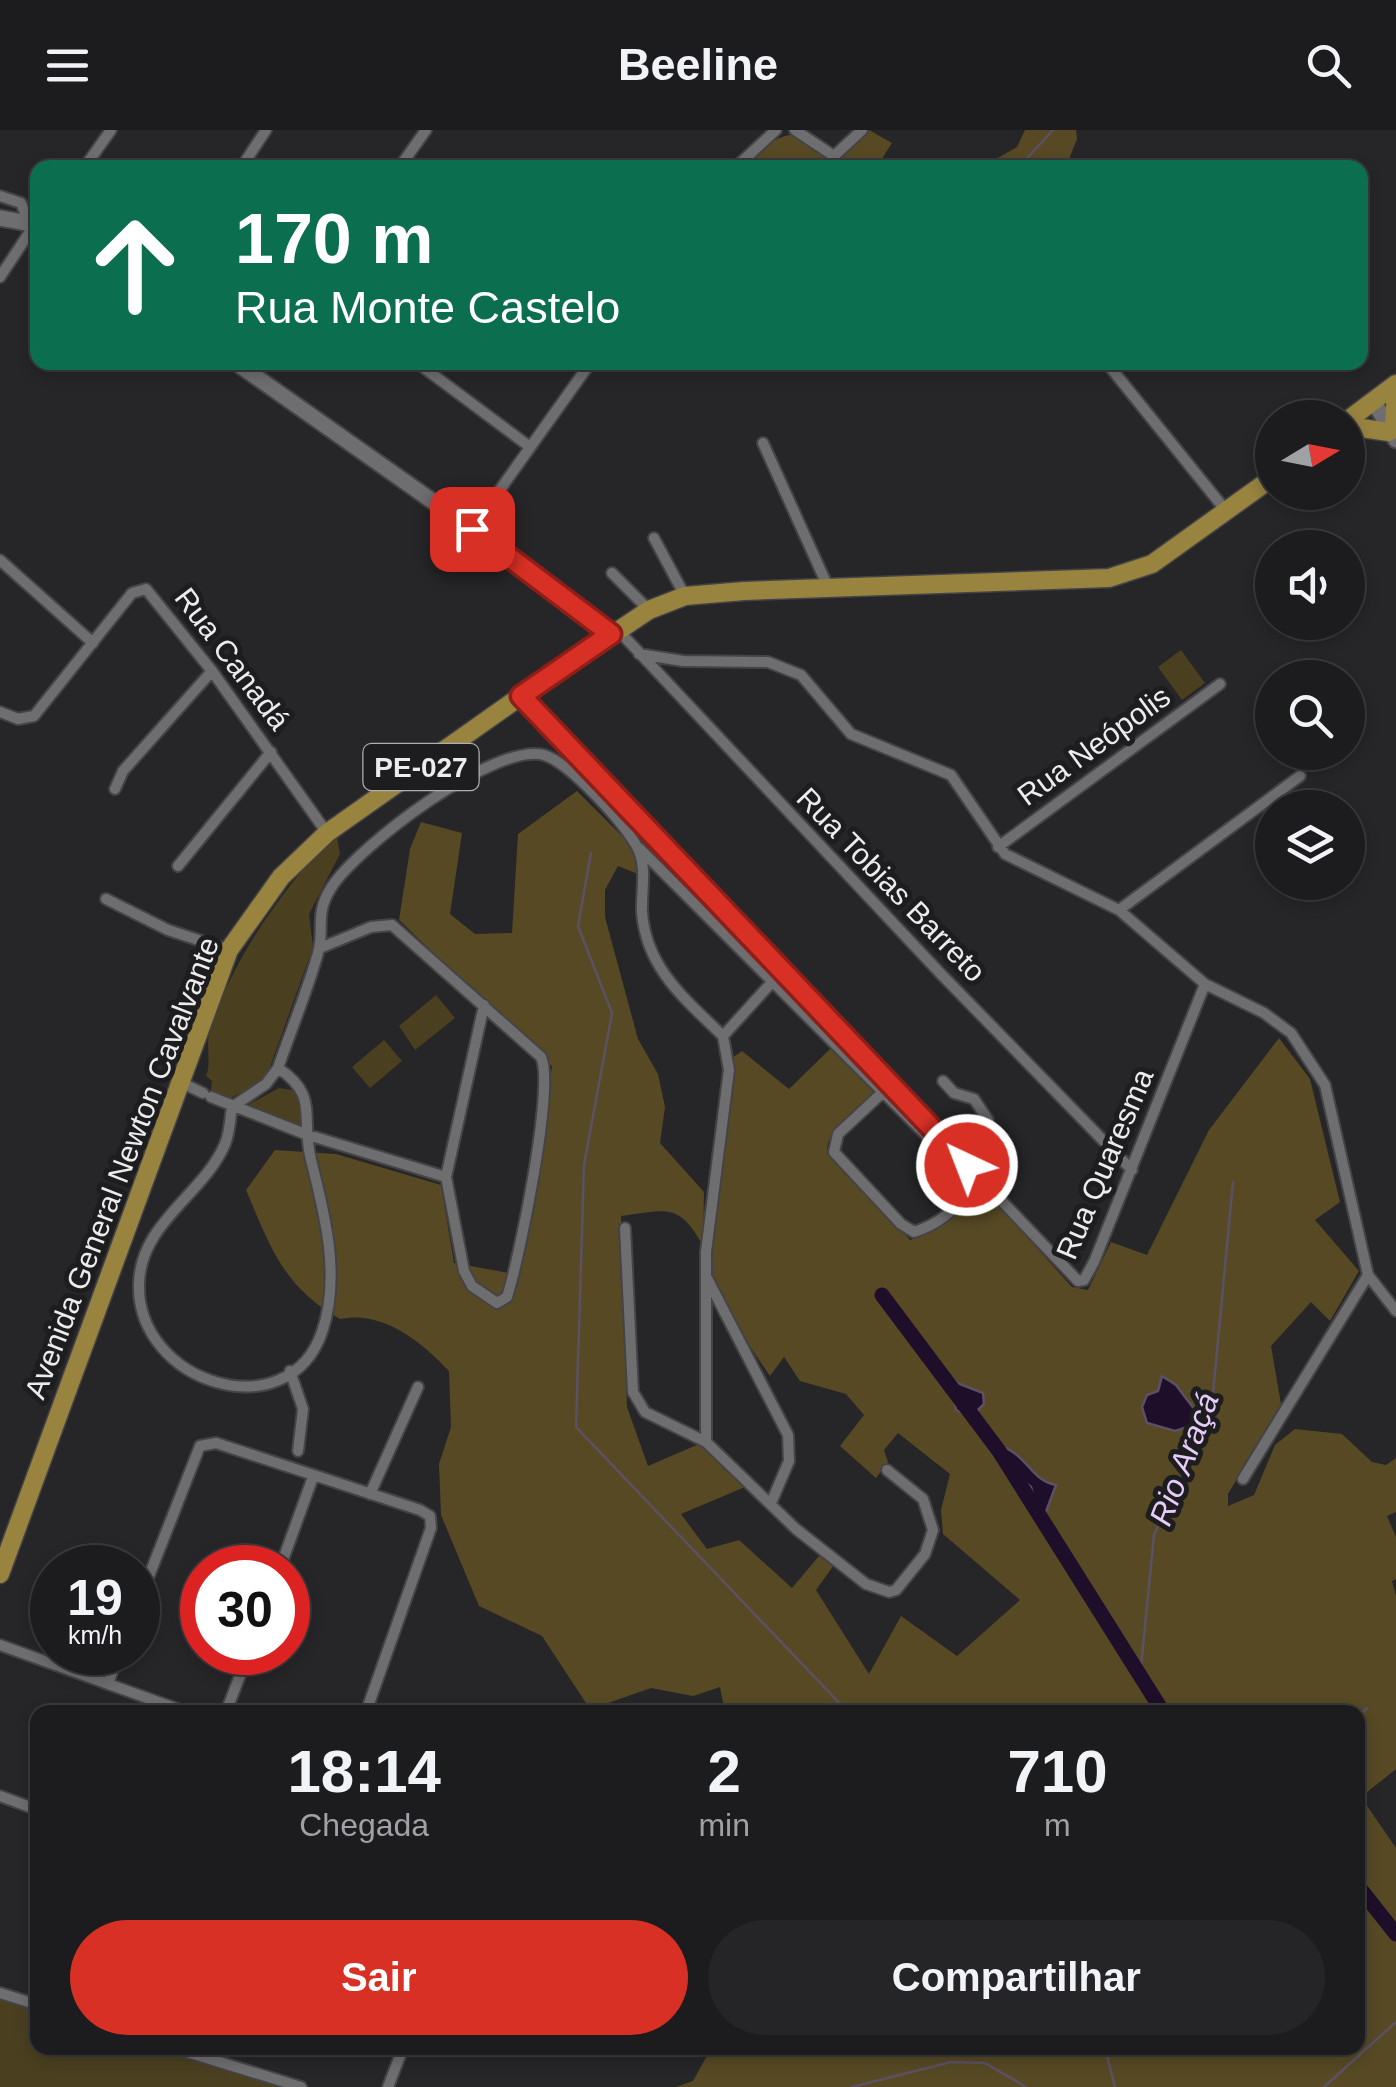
<!DOCTYPE html>
<html lang="pt">
<head>
<meta charset="utf-8">
<style>
	body { margin:0; font-family:Helvetica,sans-serif; background:#252527; color:#f1f3f6; height:100vh; display:flex; flex-direction:column; font-size:38px; white-space:nowrap }
	* { box-sizing:border-box; margin:0 }
	p { font-size:32px; color:#a0a1a4 }
	.icon { flex:none; width:55px; height:55px; fill:none; stroke:currentColor; stroke-width:2; stroke-linecap:round; stroke-linejoin:round }
	.map { position:relative; flex:1; overflow:hidden }
	.drawer { position:absolute; left:30px; top:1575px; width:1335px; height:350px; display:flex; flex-direction:column; background:#1c1c1e; border-radius:20px; box-shadow:0 5px 15px #0003,0 0 0 2px #3a3a3c }
	.drawer>* { flex:none }
	.top-card { position:absolute; left:30px; top:30px; width:1338px; height:210px; border-radius:20px; box-shadow:0 5px 15px #0003,0 0 0 2px #3a3a3c; background:#0b6e4f; color:#fff; overflow:hidden }
	.needle { width:65px; rotate:80deg }
	.tools { position:absolute; left:1255px; top:270px; display:grid; gap:20px }
	.tools a { display:grid; place-items:center; width:110px; height:110px; border-radius:50%; background:#1c1c1e; box-shadow:0 5px 15px #0003,0 0 0 2px #3a3a3c; font-size:50px }
	.speed { position:absolute; left:30px; top:1415px; display:flex; gap:20px; font-size:50px; font-weight:700; text-align:center }
	.speed>* { display:grid; place-content:center; width:130px; height:130px; border-radius:50%; background:#1c1c1e; box-shadow:0 5px 15px #0003,0 0 0 2px #3a3a3c; line-height:1 }
	.speed small { font-size:25px; font-weight:400 }
	.speed .limit { border:15px solid #d22; background:#fff; color:#111 }
	.pin { position:absolute; display:grid; place-items:center; width:85px; height:85px; color:#fff; margin:-42px; border-radius:20px; box-shadow:0 5px 15px #0006 }
	.me { position:absolute; width:110px; margin:-55px; rotate:317deg; stroke-linejoin:round; filter:drop-shadow(0 0 8px #0008) }
	.turn { display:flex; align-items:center; gap:35px; height:210px; padding:0 40px; font-size:45px }
	.turn .icon { width:130px; height:130px; stroke-width:2.5 }
	.turn b { display:block; font-size:70px; line-height:85px }
	.eta { display:flex; justify-content:space-evenly; align-items:center; height:170px; text-align:center }
	.eta b { font-size:60px; font-weight:700; line-height:70px }
	.button { display:flex; gap:20px; margin-top:auto; padding:20px 40px }
	.button a { flex:1; height:115px; border-radius:60px; background:#d93025; color:#fff; font-size:40px; font-weight:700; line-height:115px; text-align:center }
	.button a+a { background:#252527; color:#f1f3f6 }
	header { display:flex; justify-content:space-between; align-items:center; height:130px; padding:0 40px; background:#1c1c1e; font-size:45px; font-weight:700 }
	.map>svg:first-child { display:block }
</style>
</head>
<body>
<header><svg class="icon" aria-label="menu" viewBox="0 0 24 24"><path d="M4 6h16M4 12h16M4 18h16"/></svg>Beeline<svg class="icon" aria-label="search" viewBox="0 0 24 24"><circle cx="10" cy="10" r="6"/><path d="M15 15l6 6"/></svg></header>
<div class="map">
<svg width="1396" height="1957" viewBox="0 0 1396 1957">
	<rect width="100%" height="100%" fill="#262528"/>
	<path fill="#4a4020" d="M1181,520L1205,553L1182,570L1158,537Z
		M336,701L340,724L309,784L313,817L265,951L228,969L211,960L212,951L206,946C212,933 205,915 210,900C234,824 284,759 336,701Z
		M436,865L455,888L415,920L399,896Z
		M384,910L402,931L370,958L352,937Z
		M279,958L299,961L302,1002L244,977Z
		M0,1868L37,1880L38,1918H158L287,1957H0Z"/>
	<path fill="#564924" d="M869,0L892,13L883,27L884,37L743,38C762,16 778,2 808,4L840,29Z
		M1025,0H1076L1077,9L1066,37H982L1017,17Z
		M577,661L634,718L638,744L618,736L605,760V787L638,909L658,944L665,977L660,1013L704,1062L703,1116C679,1072 667,1080 621,1086L627,1277L648,1336L699,1314L745,1357L681,1384L707,1419L739,1410L792,1458L819,1426L834,1435L816,1460L869,1544L901,1486L957,1526L1020,1470L943,1404L941,1380L950,1344L898,1303L884,1320L888,1332L876,1348L840,1316L864,1285L846,1264L800,1251L784,1227L770,1246L725,1180L709,1141L732,928L742,921L789,959L832,917L878,963L829,1010L827,1018L910,1110L920,1107L982,1057L1072,1157L1088,1160L1111,1112L1147,1125L1209,1000L1279,908L1310,949L1340,1072L1315,1090L1359,1141L1330,1191L1311,1172L1271,1216L1281,1274L1228,1364V1376L1254,1365L1275,1315L1295,1299L1342,1304L1372,1332L1386,1335L1396,1328V1382L1387,1386L1396,1407V1449L1392,1451L1396,1466V1639L1361,1667L1396,1718V1957H676L693,1951L709,1922L744,1918H1358V1582H725L720,1557L693,1566L651,1558L608,1573H586L542,1506L479,1476L441,1385L439,1334L451,1297L449,1241C421,1211 382,1180 340,1189C283,1157 270,1116 246,1060L275,1020L336,1024L441,1055L454,1133L520,1145L552,936L399,790L410,719L421,692L462,703L450,784L475,804L512,803L518,704Z"/>
	<path fill="#1e0e2a" stroke="#5c5164" stroke-width="2.5" d="M944,1241L947,1249L983,1263L984,1274L971,1287L956,1280L952,1256L942,1251Z
		M1162,1246L1176,1255L1204,1292L1175,1301L1147,1293L1142,1277L1147,1265L1158,1261Z
		M1004,1317C1028,1327 1032,1351 1056,1355L1041,1395L1031,1357L1004,1336L999,1321Z"/>
	<g fill="none" stroke-linecap="round" stroke-linejoin="round">
		<path stroke="#5c5164" stroke-width="2.5" d="M1018,38L1053,0
			M591,723L578,796L612,883L584,1035L576,1297L848,1582
			M1140,1547L1154,1405L1212,1274L1233,1052
			M1358,1586L1367,1578
			M1105,1918L1115,1957
			M852,1957L951,1932L985,1933L1026,1957
			M1324,1957L1396,1892"/>
		<path stroke="#1e0e2a" stroke-width="15" d="M882,1165L999,1321L1163,1582
			M1358,1756L1396,1804"/>
		<defs>
			<path id="street" d="M795,0L834,26L862,0
				M84,38L111,0
				M241,38L266,0
				M399,38L426,0
				M735,38L776,0
				M0,66L21,73L29,93
				M0,147L35,94
				M416,232L530,317
				M1106,232L1227,382
				M763,313L829,459
				M472,399L591,232
				M654,408L685,466
				M0,430L93,513
				M612,443L649,480
				M618,500L940,843L1132,1040
				M639,524L683,531L768,532L801,545L851,604L951,645L1005,724L1119,780L1205,854L1264,883L1291,903L1325,955L1368,1145L1396,1181
				M521,566L1078,1151L1084,1150L1094,1132L1205,854
				M0,582L18,589L34,586L132,463L146,459L212,541L327,703
				M115,659L123,641L212,541
				M998,717L1220,554
				M639,718L961,1040L966,1062C955,1081 936,1095 914,1102L901,1094L834,1022L838,1004L882,963
				M178,736L271,622
				M106,769L168,800L229,820
				M1119,780L1300,646
				M320,818L371,797L392,795L541,927C555,956 519,1130 507,1167L497,1173L472,1156L464,1141L446,1047L484,875
				M278,938C320,966 300,986 311,1030C325,1085 341,1147 322,1202C288,1301 136,1253 139,1154C140,1093 204,1064 225,1014C230,1002 230,989 232,977L266,954L278,938C291,900 307,862 318,823C325,799 314,785 331,758C357,717 494,612 544,625C570,633 622,691 636,715C648,735 641,760 642,782C646,838 685,869 723,906
				M943,951L954,963L974,969L988,990L967,1035
				M182,953L203,963
				M211,967L305,1004L446,1047
				M625,1098L633,1262L645,1282L706,1312L796,1399L866,1454L889,1462L896,1460L925,1424L933,1400L923,1369L887,1340
				M707,1148L788,1305L789,1331L771,1373
				M290,1241L303,1279L298,1321
				M706,1312V1122L729,940L723,906L773,851
				M1243,1349L1368,1145
				M370,1364L418,1257
				M280,1438L313,1347
				M138,1474L200,1316L216,1313L420,1380L430,1386L431,1398L366,1582
				M0,1515L186,1582
				M109,1551L119,1522
				M226,1582L249,1522
				M0,1666L38,1680
				M0,1863L38,1875
				M174,1918L301,1957
				M388,1957L403,1918"/>
			<path id="secondary" d="M0,88L38,95
				M235,232L472,399L611,504
				M1374,272L1396,310"/>
			<path id="primary" d="M1348,290L1396,254
				M1348,296L1389,302
				M1394,296L1396,258
				M0,1444L229,820L281,747L327,703L521,566L649,480L685,466L744,461L1109,448L1152,434L1272,348"/>
		</defs>
		<use href="#street" stroke="#444346" stroke-width="14"/>
		<use href="#secondary" stroke="#444346" stroke-width="19"/>
		<use href="#primary" stroke="#444346" stroke-width="21"/>
		<use href="#street" stroke="#6e6d70" stroke-width="10"/>
		<use href="#secondary" stroke="#6e6d70" stroke-width="15"/>
		<use href="#primary" stroke="#98833f" stroke-width="18"/>
	</g>
	<g fill="none" stroke-linecap="round" stroke-linejoin="round">
		<defs>
			<path id="route" d="M472,399L611,504L521,566L967,1035"/>
		</defs>
		<use href="#route" stroke="#8d1f18" stroke-width="25"/>
		<use href="#route" stroke="#d93025" stroke-width="18"/>
	</g>
	<g text-anchor="middle" stroke-width="10" stroke-linejoin="round" paint-order="stroke">
		<rect fill="#1d1c1e" stroke="#aeaeaf" stroke-width="2.5" x="363.5" y="614" width="115" height="46" rx="8"/>
		<g font-size="28" font-weight="bold" fill="#ececed">
			<text x="421" y="647">PE-027</text>
		</g>
		<g font-size="30" fill="#ececed" stroke="#1d1c1e">
			<text transform="translate(232 529) rotate(53)" y="10">Rua Canadá</text>
			<text transform="translate(1094 616) rotate(-36)" y="10">Rua Neópolis</text>
			<text transform="translate(891 755) rotate(46)" y="10">Rua Tobias Barreto</text>
			<text transform="translate(1105 1034) rotate(-67)" y="10">Rua Quaresma</text>
			<text transform="translate(122 1038) rotate(-69)" y="10">Avenida General Newton Cavalvante</text>
		</g>
		<g font-size="32" font-style="italic" fill="#e5ccfb" stroke="#1d1c1e">
			<text transform="translate(1184 1329) rotate(-69)" y="11">Rio Araçá</text>
		</g>
	</g>
</svg>
<div class="tools">
<a><svg class="needle" viewBox="-14 -14 28 28"><path d="M0-13l5 13h-10z" fill="#e53935"/><path d="M0 13l5-13h-10z" fill="#a0a1a4"/></svg></a>
<a><svg class="icon" aria-label="sound" viewBox="0 0 24 24"><path d="M4 9h4l5-4v14l-5-4H4zM17 9q2 3 0 6"/></svg></a>
<a><svg class="icon" aria-label="search" viewBox="0 0 24 24"><circle cx="10" cy="10" r="6"/><path d="M15 15l6 6"/></svg></a>
<a><svg class="icon" aria-label="layers" viewBox="0 0 24 24"><path d="M12 4l9 5-9 5-9-5zM3 14l9 5 9-5"/></svg></a>
</div>
<div class="speed"><div>19<small>km/h</small></div><div class="limit">30</div></div>
<div class="pin" style="left:472px;top:399px;background:#d93025"><svg class="icon" aria-label="arrive" viewBox="0 0 24 24"><path d="M6 21V4h12l-3 4 3 4H6"/></svg></div>
<svg class="me" style="left:967px;top:1035px" viewBox="-20 -20 40 40"><circle r="17" fill="#d93025" stroke="#fff" stroke-width="3"/><path d="M0-11L8 9 0 5-8 9z" fill="#fff"/></svg>
<div class="top-card">
<div class="turn"><svg class="icon" aria-label="ahead" viewBox="0 0 24 24"><path d="M12 20V5M6 11l6-6 6 6"/></svg><div><b>170 m</b>Rua Monte Castelo</div></div>
</div>
<section class="drawer">
<div class="eta">
<div><b>18:14</b><p>Chegada</p></div>
<div><b>2</b><p>min</p></div>
<div><b>710</b><p>m</p></div>
</div>
<div class="button"><a>Sair</a><a>Compartilhar</a></div>
</section>
</div>
</body>
</html>
